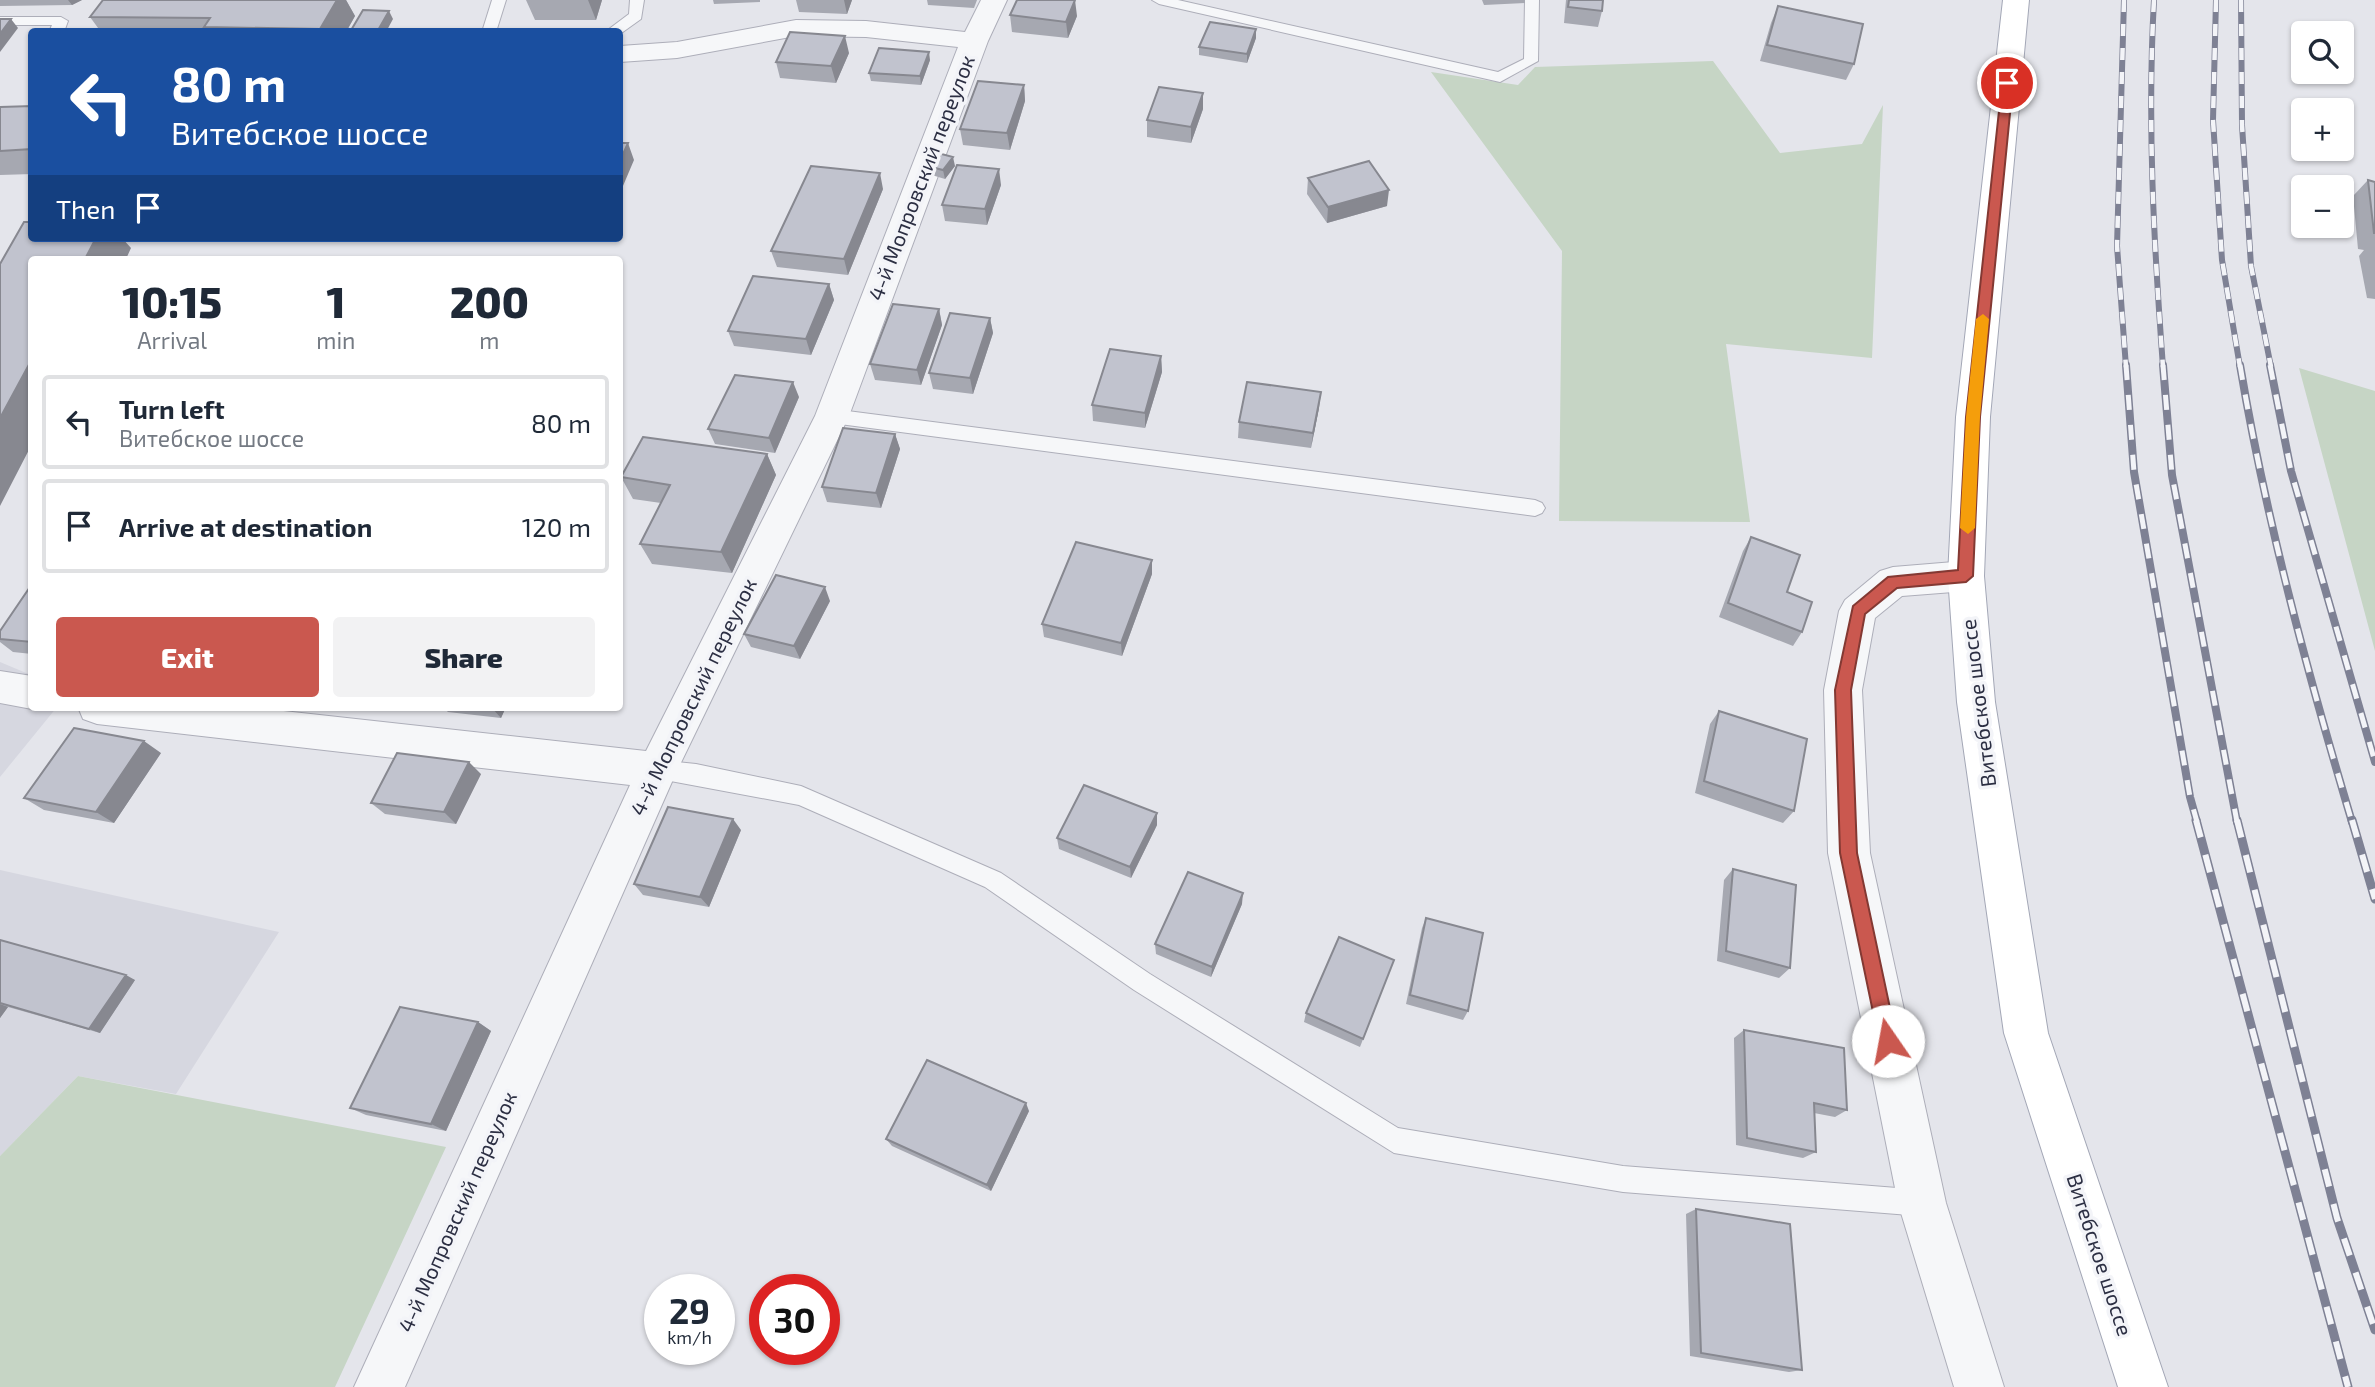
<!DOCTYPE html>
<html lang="en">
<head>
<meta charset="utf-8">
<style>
	body { margin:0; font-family:"Exo 2",sans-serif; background:#f2f2f3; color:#1f2937; height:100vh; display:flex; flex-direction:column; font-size:26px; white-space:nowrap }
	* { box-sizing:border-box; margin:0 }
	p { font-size:23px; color:#747a83 }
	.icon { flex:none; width:38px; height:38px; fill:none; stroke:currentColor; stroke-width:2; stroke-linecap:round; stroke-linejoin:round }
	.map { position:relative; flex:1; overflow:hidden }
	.drawer { position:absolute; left:28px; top:256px; width:595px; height:455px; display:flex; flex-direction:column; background:#fff; border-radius:7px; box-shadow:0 2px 5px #0004 }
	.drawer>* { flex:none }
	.banner { position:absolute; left:28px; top:28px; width:595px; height:214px; border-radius:7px; box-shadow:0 2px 5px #0004; background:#1a4fa0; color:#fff; overflow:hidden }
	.fabs { position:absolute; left:2291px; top:21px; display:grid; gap:14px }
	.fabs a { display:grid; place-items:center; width:63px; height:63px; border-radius:7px; background:#fff; box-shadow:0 2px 5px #0004; font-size:35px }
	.speed { position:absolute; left:644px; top:1274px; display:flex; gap:14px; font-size:35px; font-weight:700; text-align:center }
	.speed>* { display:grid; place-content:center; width:91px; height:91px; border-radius:50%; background:#fff; box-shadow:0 2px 5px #0004; line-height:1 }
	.speed small { font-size:18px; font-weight:400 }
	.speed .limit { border:10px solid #d22; background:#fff; color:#111 }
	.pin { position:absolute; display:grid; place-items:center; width:60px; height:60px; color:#fff; margin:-30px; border:4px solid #fff; border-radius:50%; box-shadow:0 2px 7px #0007 }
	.me { position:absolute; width:77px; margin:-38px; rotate:348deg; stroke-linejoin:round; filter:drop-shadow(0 0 5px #0008) }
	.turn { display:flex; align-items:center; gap:24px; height:147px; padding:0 28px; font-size:32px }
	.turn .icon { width:91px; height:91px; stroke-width:2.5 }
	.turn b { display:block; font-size:49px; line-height:60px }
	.then { display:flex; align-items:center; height:66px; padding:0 28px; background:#0003; gap:14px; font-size:26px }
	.eta { display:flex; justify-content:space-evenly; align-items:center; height:119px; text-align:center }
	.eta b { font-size:42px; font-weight:800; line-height:49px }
	.action { display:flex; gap:14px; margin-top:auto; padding:14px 28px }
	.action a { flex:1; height:80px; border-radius:7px; background:#ca584f; color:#fff; font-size:28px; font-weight:800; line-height:80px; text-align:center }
	.action a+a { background:#f2f2f3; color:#1f2937 }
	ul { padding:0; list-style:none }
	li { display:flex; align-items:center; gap:21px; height:94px; margin:0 14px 10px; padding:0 14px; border:4px solid #e0e1e3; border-radius:7px }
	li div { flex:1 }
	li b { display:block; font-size:26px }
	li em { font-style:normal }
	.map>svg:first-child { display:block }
</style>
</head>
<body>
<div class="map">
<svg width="2375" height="1387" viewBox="0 0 2375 1387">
	<rect width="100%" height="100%" fill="#e4e5eb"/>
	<path fill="#d6d7e0" d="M0,662L31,675L32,707H57L0,777Z
		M0,870L279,932L176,1094L78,1076L0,1156Z"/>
	<path fill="#c6d5c5" d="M1713,61L1780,153L1862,144L1883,105L1872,358L1726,344L1750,522L1559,521L1562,251L1431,72L1518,85L1535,67Z
		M2299,368L2375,391V651Z
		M78,1076L446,1147L335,1387H0V1156Z"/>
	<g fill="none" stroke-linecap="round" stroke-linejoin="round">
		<defs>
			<path id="lane" d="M492,0H506L496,32H482Z
				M630,0H644L641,19L620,34L605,32L629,14Z
				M1152,0H1178L1498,72L1524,59L1525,0H1539L1538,61L1500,82L1159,4Z
				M0,17H61L68,21L64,32H49L52,25H0Z
				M832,409L1535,500L1542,503L1545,508L1542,513L1535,516L832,423L826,421L823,416L826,411Z
				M657,760L696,764L801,786L1001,873L1150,974L1398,1128L1623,1166L1922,1190L1931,1194L1935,1203L1931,1212L1922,1216L1623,1192L1394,1153L1134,990L985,887L799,805L649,777L646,770L649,763Z"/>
			<path id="street" d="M981,0H1007L988,41L849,416L675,775L405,1387H354L630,785L97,724L83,719L78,707H248L646,751L815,416L958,47L866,37L796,36L677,58L620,62V46L677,42L796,20L866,21L965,32Z
				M1966,561L1979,566L1984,576L1979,586L1966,591L1902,596L1875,618L1862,690L1870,853L1946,1203L2004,1387H1954L1898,1203L1828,853L1824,690L1839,611L1845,600L1880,571L1893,567Z
				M0,671L32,676V707H39L32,709L0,703Z"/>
			<path id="primary" d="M2003,0H2029L1990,417L1984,576L1995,702L2048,1033L2168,1387H2118L2004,1033L1957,702L1948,576L1956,417Z"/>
		</defs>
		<use href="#lane" stroke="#adaeb9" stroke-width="2"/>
		<use href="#street" stroke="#adaeb9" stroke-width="2"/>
		<use href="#primary" stroke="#a3a7b6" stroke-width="2"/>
		<use href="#lane" fill="#f6f7f9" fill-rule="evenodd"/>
		<use href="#street" fill="#f6f7f9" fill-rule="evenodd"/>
		<use href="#primary" fill="#fff" fill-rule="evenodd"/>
		<defs>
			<path id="rail-far2" d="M2124,0L2117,246L2126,367
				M2154,0C2147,123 2154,245 2163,367
				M2216,0L2213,120L2222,260L2240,367
				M2241,0L2242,125L2251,266L2271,367"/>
			<path id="rail-far1" d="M2126,365L2134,472L2190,797L2197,822
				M2163,365L2172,475L2237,822
				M2240,365C2266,520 2307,671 2352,822
				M2270,365L2291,471L2375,762"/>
			<path id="rail" d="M2196,820L2348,1387
				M2237,820L2337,1218L2375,1330
				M2352,820L2375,899"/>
		</defs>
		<use href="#rail-far2" stroke="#7e8194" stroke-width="6"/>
		<use href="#rail-far1" stroke="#7e8194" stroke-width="8"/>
		<use href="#rail" stroke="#7e8194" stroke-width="9"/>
		<use href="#rail-far2" stroke="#f3f4f8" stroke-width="4.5" stroke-dasharray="12" stroke-linecap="butt"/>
		<use href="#rail-far1" stroke="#f3f4f8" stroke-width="5" stroke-dasharray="15" stroke-linecap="butt"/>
		<use href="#rail" stroke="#f3f4f8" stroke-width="6" stroke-dasharray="18" stroke-linecap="butt"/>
	</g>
	<path fill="#a6a8b1" d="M0,0H82L72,5L0,6Z
		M103,0H346L355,16L346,32H101L90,17Z
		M526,0H602L596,20H535Z
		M713,0H760V2L714,4Z
		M796,0H852L847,14L799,12Z
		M927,0H977L974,8L928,5Z
		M1482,0H1525V3L1484,5Z
		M1566,0H1603L1602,11L1598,27L1564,23Z
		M1778,6L1854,64L1846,80L1760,61L1771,23Z
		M1010,15L1077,16L1068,38L1012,32Z
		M1256,29V38L1247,63L1199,55V47Z
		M849,53L836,83L780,78L776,62Z
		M930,60L921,85L871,81L869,73Z
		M1024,85L1025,101L1010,150L963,145L960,129Z
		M1203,93V109L1191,143L1147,137V120Z
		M32,106V174L0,175V107Z
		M923,165L955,166L945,179L925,173Z
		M1308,178L1387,206L1327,223L1307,194Z
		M2368,180L2375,182V299L2367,298L2359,256L2364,250L2358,249L2353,196Z
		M1001,185L987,225L945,221L942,205Z
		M883,189L848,275L777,267L771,251Z
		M829,284L834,300L811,355L734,346L728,331Z
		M939,309L942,325L921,385L875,380L870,364Z
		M990,318L993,333L973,394L933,389L929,373Z
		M1161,356L1162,372L1145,428L1093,421L1092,405Z
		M799,397L775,453L715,444L708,429Z
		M1319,408L1311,448L1238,438L1239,422Z
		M895,434L900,449L881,508L827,502L822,487Z
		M767,454L776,475L732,573L652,564L640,544L661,503L633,499L621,477Z
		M1751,537L1787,592L1802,632L1793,646L1719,617L1743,551Z
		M1152,560V574L1122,656L1044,637L1042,624Z
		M32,584V654L13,652L0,642V631Z
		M830,601L800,659L751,647L744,634Z
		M443,707H506L501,718L448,712Z
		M1719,711L1794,811L1783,823L1695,793L1710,724Z
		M161,753L114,823L44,810L24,798Z
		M481,774L456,824L385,814L371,803Z
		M1157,813V825L1131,878L1059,849L1057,838Z
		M741,830L709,907L643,895L634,884Z
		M1733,869L1790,968L1779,978L1717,961L1724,880Z
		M1242,904L1211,977L1156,954L1155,944Z
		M1426,918L1468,1011L1463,1020L1406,1004L1422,928Z
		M0,940L135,980L100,1033L8,1007L0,1018Z
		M1394,960L1360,1047L1304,1022L1306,1013Z
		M478,1022L491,1031L446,1131L366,1115L350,1108Z
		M1744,1030L1847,1110L1835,1117L1814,1113L1816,1152L1803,1158L1736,1145L1734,1038Z
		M1029,1111L991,1191L892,1146L886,1139Z
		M1696,1209L1802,1370L1789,1372L1690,1356L1686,1214Z"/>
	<path fill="#878890" d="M68,0H82L72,5Z
		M337,0H346L355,16L346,32H322L320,29Z
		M588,0H602L596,20Z
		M844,0H852L847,14Z
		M1075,0L1077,16L1068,38L1066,22Z
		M389,11L393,19L386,32H377Z
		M11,19L18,28L0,52V34Z
		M1256,29V38L1247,63V54Z
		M845,36L849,53L836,83L831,66Z
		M929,52L930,60L921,85L920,76Z
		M1024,85L1025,101L1010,150L1007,133Z
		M1203,93V109L1191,143V127Z
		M628,143L634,160L620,193V161Z
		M953,157L955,166L945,179L943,170Z
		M999,169L1001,185L987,225L985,209Z
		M880,173L883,189L848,275L844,259Z
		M1389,190L1387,206L1327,223L1328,207Z
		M96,238H122L131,248L126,259H85Z
		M829,284L834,300L811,355L806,339Z
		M939,309L942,325L921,385L917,370Z
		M990,318L993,333L973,394L970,378Z
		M1161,356L1162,372L1145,428V413Z
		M32,359V444L0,506V418Z
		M793,382L799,397L775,453L769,438Z
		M1321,392L1319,408L1311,448L1313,433Z
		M895,434L900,449L881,508L876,493Z
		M767,454L776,475L732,573L721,552Z
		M1152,560V574L1122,656L1121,643Z
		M825,587L830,601L800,659L794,646Z
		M491,707H506L501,718Z
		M144,741L161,753L114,823L96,812Z
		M469,762L481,774L456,824L444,812Z
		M1157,813V825L1131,878L1130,867Z
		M733,819L741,830L709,907L700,897Z
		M1243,893L1242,904L1211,977L1212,967Z
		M126,975L135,980L100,1033L89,1029Z
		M0,1004L8,1007L0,1018Z
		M478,1022L491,1031L446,1131L431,1124Z
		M1026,1103L1029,1111L991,1191L987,1185Z"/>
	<path fill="#c1c3ce" stroke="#878890" stroke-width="2" d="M103,0H337L320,29L204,27L210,18L90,17Z
		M1017,0H1075L1066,22L1010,15Z
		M1569,0H1603L1602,11L1568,7Z
		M1778,6L1863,24L1854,64L1767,45Z
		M363,10L389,11L377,32H350Z
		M0,19H11L0,34Z
		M1210,22L1256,29L1247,54L1199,47Z
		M790,32L845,36L831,66L776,62Z
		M879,48L929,52L920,76L869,73Z
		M978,81L1024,85L1007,133L960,129Z
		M1159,87L1203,93L1191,127L1147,120Z
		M32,106V149L0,151V107Z
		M620,143H628L620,161Z
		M934,152L953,157L943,170L923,165Z
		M1369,161L1389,190L1328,207L1308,178Z
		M957,165L999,169L985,209L942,205Z
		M811,166L880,173L844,259L771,251Z
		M2368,180L2375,182V233H2374Z
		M24,222H32V238H96L85,259H32V359L0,418V264Z
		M753,276L829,284L806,339L728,331Z
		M893,304L939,309L917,370L870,364Z
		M950,313L990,318L970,378L929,373Z
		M1110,349L1161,356L1145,413L1092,405Z
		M735,375L793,382L769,438L708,429Z
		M1247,382L1321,392L1313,433L1239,422Z
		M843,428L895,434L876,493L822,487Z
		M643,437L767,454L721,552L640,544L670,485L621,477Z
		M1751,537L1800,555L1787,592L1812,602L1802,632L1728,603Z
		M1076,542L1152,560L1121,643L1042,624Z
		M776,575L825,587L794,646L744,634Z
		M32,584V642L0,639V631Z
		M1719,711L1807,739L1794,811L1704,781Z
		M74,728L144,741L96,812L24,798Z
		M397,753L469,762L444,812L371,803Z
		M1084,785L1157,813L1130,867L1057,838Z
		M668,807L733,819L700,897L634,884Z
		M1733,869L1796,885L1790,968L1726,951Z
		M1188,872L1243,893L1212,967L1155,944Z
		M1426,918L1483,933L1468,1011L1410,995Z
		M1339,937L1394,960L1363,1039L1306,1013Z
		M0,940L126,975L89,1029L0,1003Z
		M400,1007L478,1022L431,1124L350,1108Z
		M1744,1030L1844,1048L1847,1110L1814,1103L1816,1152L1747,1138Z
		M927,1060L1026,1103L987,1185L886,1139Z
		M1696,1209L1790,1224L1802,1370L1701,1353Z"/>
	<path fill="#ca584f" stroke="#833933" stroke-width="2" d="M2007,80L2013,83L1980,417L1973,576L1966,582L1897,588L1865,614L1851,690L1857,853L1897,1041L1895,1048L1888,1050L1882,1048L1879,1041L1840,853L1835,690L1853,606L1888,577L1958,570L1966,417L2002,83Z"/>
	<path fill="#f59e0b" d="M1983,314L1989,319L1980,417L1975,528L1968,534L1960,528L1966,417L1976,319Z"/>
	<g text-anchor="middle" stroke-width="7" stroke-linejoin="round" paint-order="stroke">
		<g font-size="21" fill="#2c2f43" stroke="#f3f4f8">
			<text transform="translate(922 178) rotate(-69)" y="7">4-й Мопровский переулок</text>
			<text transform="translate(694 697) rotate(-64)" y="7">4-й Мопровский переулок</text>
			<text transform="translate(1979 703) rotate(-97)" y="7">Витебское шоссе</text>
			<text transform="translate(458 1212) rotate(-66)" y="7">4-й Мопровский переулок</text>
			<text transform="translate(2099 1255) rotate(72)" y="7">Витебское шоссе</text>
		</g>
	</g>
</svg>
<div class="fabs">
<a><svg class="icon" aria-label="search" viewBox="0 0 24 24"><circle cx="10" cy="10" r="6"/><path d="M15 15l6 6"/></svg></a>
<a>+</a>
<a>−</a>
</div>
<div class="speed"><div>29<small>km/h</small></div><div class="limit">30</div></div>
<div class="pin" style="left:2007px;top:83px;background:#d93025"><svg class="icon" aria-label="arrive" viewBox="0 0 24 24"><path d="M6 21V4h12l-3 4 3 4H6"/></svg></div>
<svg class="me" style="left:1888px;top:1041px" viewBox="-20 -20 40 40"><circle r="19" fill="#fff"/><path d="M0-13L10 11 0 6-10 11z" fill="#ca584f"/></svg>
<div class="banner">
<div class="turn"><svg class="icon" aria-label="left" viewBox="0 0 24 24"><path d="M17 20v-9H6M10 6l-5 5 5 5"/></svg><div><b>80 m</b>Витебское шоссе</div></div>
<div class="then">Then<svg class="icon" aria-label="arrive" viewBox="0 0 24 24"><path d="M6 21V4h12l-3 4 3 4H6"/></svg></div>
</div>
<section class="drawer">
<div class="eta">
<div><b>10:15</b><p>Arrival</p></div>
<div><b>1</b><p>min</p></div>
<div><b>200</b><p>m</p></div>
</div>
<ul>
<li><svg class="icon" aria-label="left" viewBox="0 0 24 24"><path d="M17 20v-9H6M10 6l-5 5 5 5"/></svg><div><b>Turn left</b><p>Витебское шоссе</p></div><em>80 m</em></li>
<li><svg class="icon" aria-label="arrive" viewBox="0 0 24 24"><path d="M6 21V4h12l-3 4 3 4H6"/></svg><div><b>Arrive at destination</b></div><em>120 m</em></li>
</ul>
<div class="action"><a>Exit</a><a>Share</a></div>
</section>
</div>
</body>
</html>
